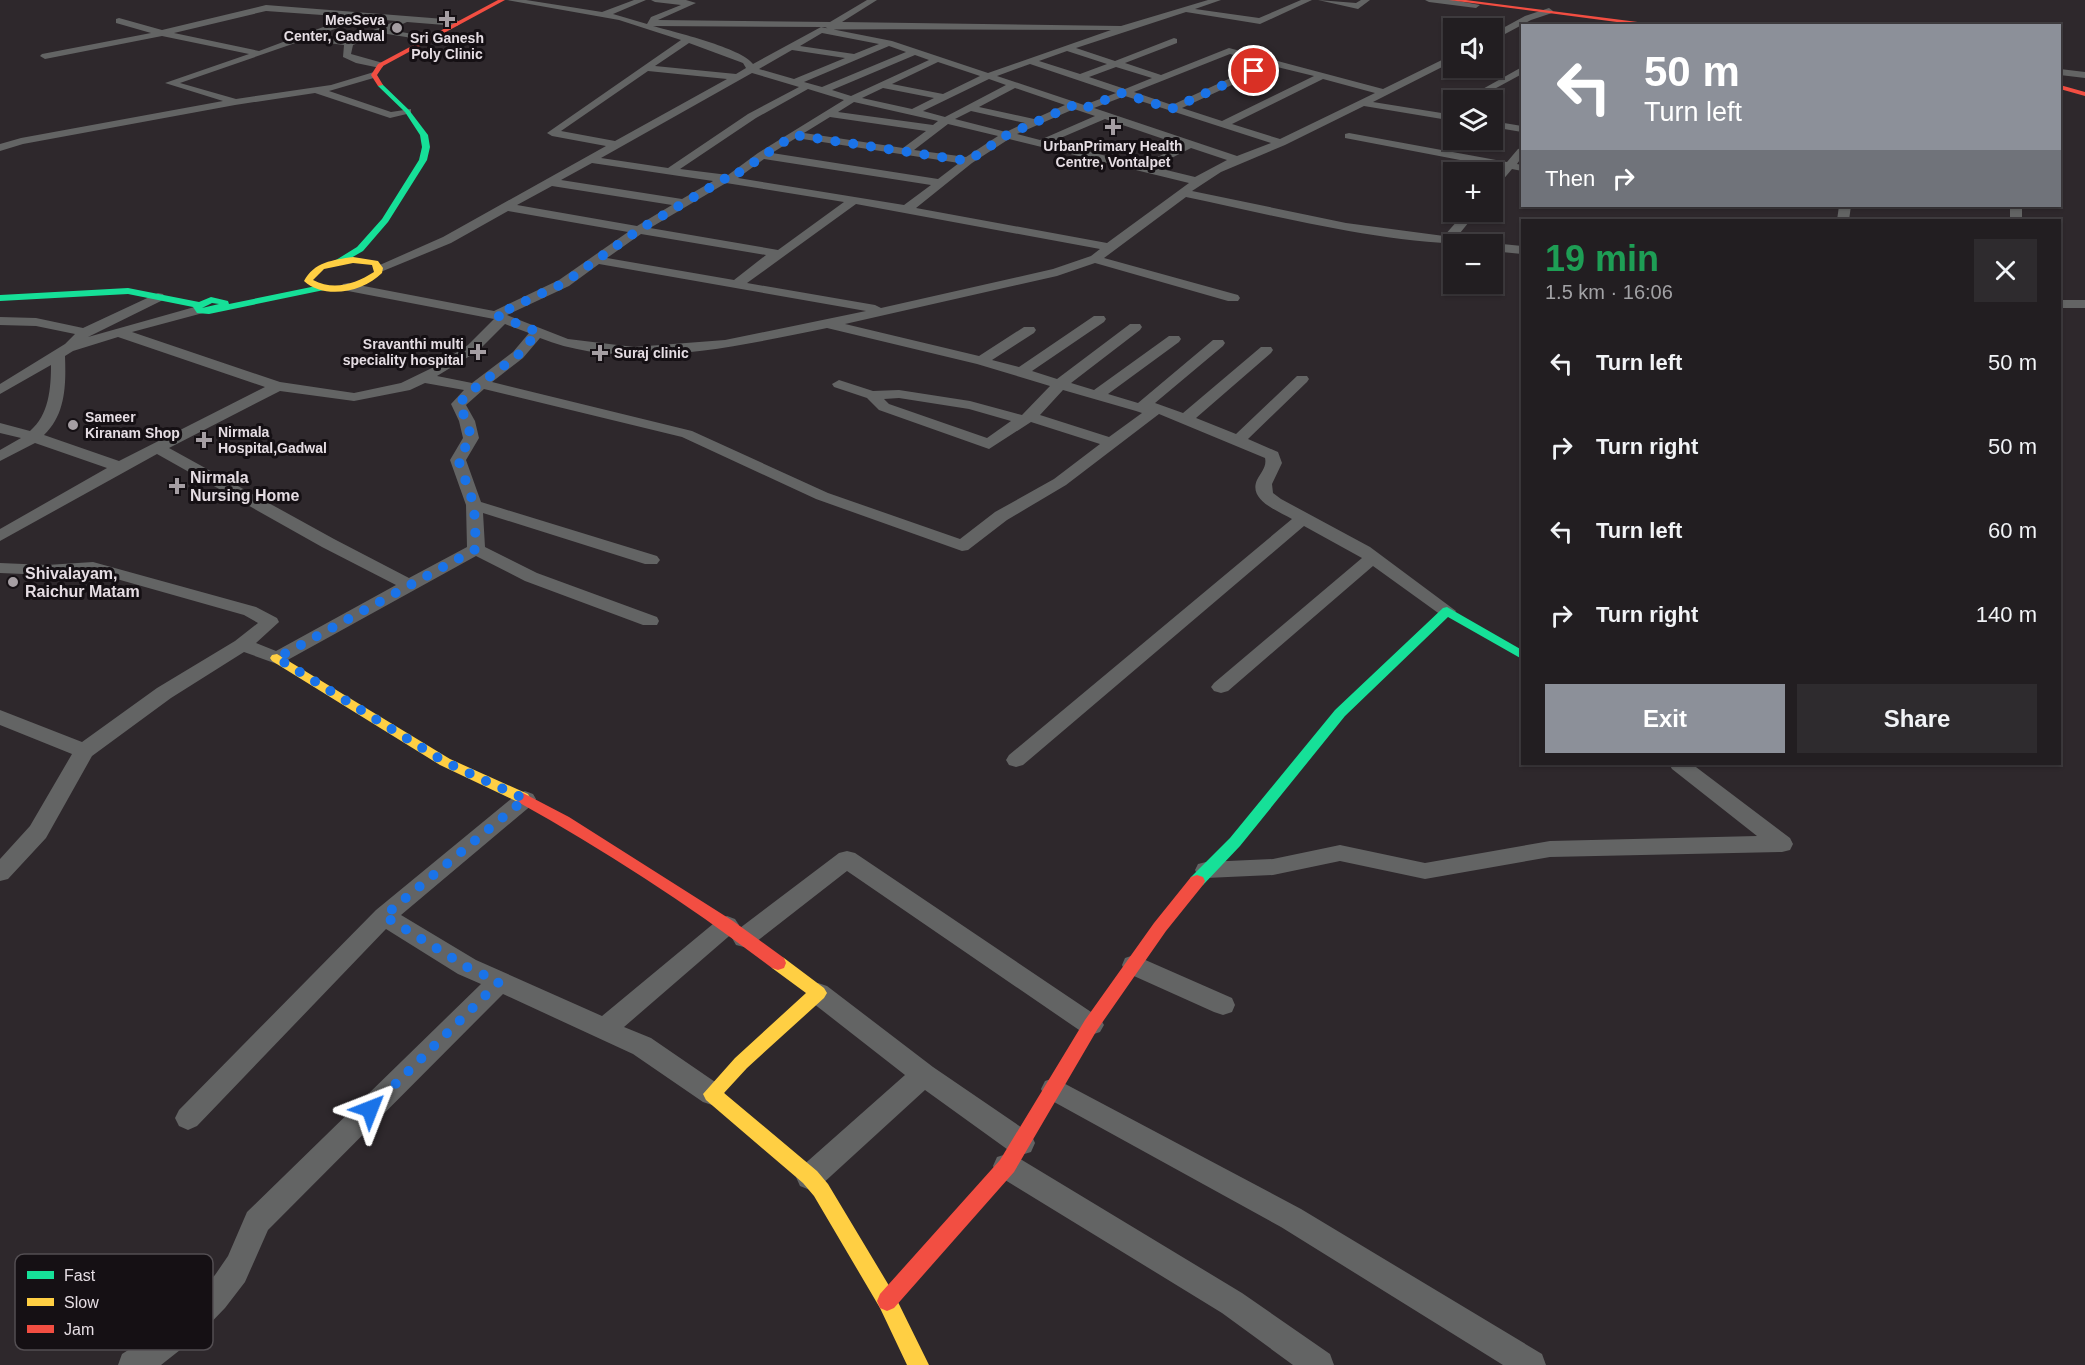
<!DOCTYPE html>
<html lang="en">
<head>
<meta charset="utf-8">
<style>
	body { margin:0; font-family:Arial,sans-serif; background:#2e2b2e; color:#f1f3f6; height:100vh; display:flex; flex-direction:column; font-size:22px; white-space:nowrap }
	* { box-sizing:border-box; margin:0 }
	p { font-size:20px; color:#a2a2a5 }
	.icon { flex:none; width:33px; height:33px; fill:none; stroke:currentColor; stroke-width:2; stroke-linecap:round; stroke-linejoin:round }
	.map { position:relative; flex:1; overflow:hidden }
	.drawer { position:absolute; left:1521px; top:219px; width:540px; height:546px; display:flex; flex-direction:column; background:#221e21; border-radius:0px; box-shadow:0 2px 4px #0004,0 0 0 2px #3f3c3f }
	.drawer>* { flex:none }
	.hud { position:absolute; left:1521px; top:24px; width:540px; height:183px; border-radius:0px; box-shadow:0 2px 4px #0004,0 0 0 2px #3f3c3f; background:#8c9099; color:#fff; overflow:hidden }
	.buttons { position:absolute; left:1443px; top:18px; display:grid; gap:12px }
	.buttons a { display:grid; place-items:center; width:60px; height:60px; border-radius:0px; background:#221e21; box-shadow:0 2px 4px #0004,0 0 0 2px #3f3c3f; font-size:30px }
	.pin { position:absolute; display:grid; place-items:center; width:51px; height:51px; color:#fff; margin:-26px; border:3px solid #fff; border-radius:50%; box-shadow:0 2px 6px #0007 }
	.me { position:absolute; width:66px; margin:-33px; rotate:45deg; stroke-linejoin:round; filter:drop-shadow(0 0 4px #0008) }
	.turn { display:flex; align-items:center; gap:21px; height:126px; padding:0 24px; font-size:27px }
	.turn .icon { width:78px; height:78px; stroke-width:2.5 }
	.turn b { display:block; font-size:42px; line-height:51px }
	.then { display:flex; align-items:center; height:57px; padding:0 24px; background:#0003; gap:12px; font-size:22px }
	.round { display:grid; place-items:center; flex:none; width:63px; height:63px; border-radius:0px; background:#2e2b2e }
	.head { display:flex; align-items:center; justify-content:space-between; height:102px; padding:0 24px }
	h1 { font-size:36px; font-weight:700; line-height:45px; color:#1e9e55 }
	.cta { display:flex; gap:12px; margin-top:auto; padding:12px 24px }
	.cta a { flex:1; height:69px; border-radius:0px; background:#8c9099; color:#fff; font-size:24px; font-weight:700; line-height:69px; text-align:center }
	.cta a+a { background:#2e2b2e; color:#f1f3f6 }
	ul { padding:0; list-style:none }
	li { display:flex; align-items:center; gap:18px; height:84px; padding:0 24px }
	li div { flex:1 }
	li b { display:block; font-size:22px }
	li em { font-style:normal }
	.map>svg:first-child { display:block }
</style>
</head>
<body>
<div class="map">
<svg width="2085" height="1365" viewBox="0 0 2085 1365">
	<rect width="100%" height="100%" fill="#2e282c"/>
	<g fill="none" stroke-linecap="round" stroke-linejoin="round">
		<path fill="#636464" fill-rule="evenodd" d="M507,0H526L602,12L634,0H646L613,14L647,24L651,17L681,5L655,2L651,0H686L696,3L658,20L830,22L867,0H877L842,22L1121,26L1208,0H1221L1195,9L1259,18L1301,0H1312L1260,24L1186,12L1076,48L1115,61L1174,38L1177,39V43L1125,63L1161,75L1229,48L1383,89L1454,54V61L1373,102L1454,115V121L1364,106L1285,145L1221,172L1192,191L1346,223L1444,236L1465,212H1477L1456,238L1477,241L1479,244C1383,244 1282,217 1186,197L1104,258L1238,295L1240,298L1238,301H1228L1095,263L1057,276L845,324L979,356L1024,327H1034L1036,330L1034,333L992,360L1019,367L1094,316H1104L1106,319L1104,322L1032,371L1057,379L1130,324H1140L1142,327L1140,330L1071,383L1094,390L1169,336H1179L1181,339L1179,342L1108,394L1138,403L1213,340H1223L1225,343L1223,346L1155,403L1183,413L1261,347H1271L1273,350L1271,353L1196,418L1236,434L1297,376H1307L1309,379L1307,382L1248,439L1278,452L1282,463L1272,484L1273,493L1281,499L1370,547L1456,611L1453,615H1441L1373,566L1228,691L1221,693L1214,691L1211,687L1214,683L1362,558L1304,526L1023,765L1016,767L1009,765L1006,760L1009,755L1292,519C1278,511 1248,500 1257,480C1261,472 1267,467 1265,458L1159,414L1066,485L1007,520L968,550L962,551L816,499L682,437L484,389L466,405L475,421L479,438L466,460L481,502L657,556L660,560L657,564H645L483,513L485,547L537,573L657,617L659,621L657,625H643L525,581L476,556L284,662L277,664L244,652L171,698L92,756L46,838L8,879L0,881V859L30,826L72,754L0,725V710L82,742L157,688L235,641L258,623L244,615L92,572L47,575L0,573V563L47,565L93,562L256,607L277,618L279,622L256,643L276,651L396,585L322,547L157,454L0,541V529L107,468L35,443L0,461V450L21,438L0,433V423L30,431C49,415 51,388 51,365L0,394V384L65,344L75,334L36,326L0,325V317L36,318L83,328L158,293L163,294L165,297L163,300L88,337L198,306L205,310L203,313L132,332L280,382L354,393L401,383L434,367L468,345L494,319L348,291L343,290L341,287L343,284L348,283L494,311L559,280L628,232L508,211L451,243L383,271H375L373,268L443,237L606,146L552,136L547,133L681,40L619,20ZM653,26L825,27L829,29L1111,30L988,73L892,41L821,27L753,64C742,48 674,32 653,26ZM822,33L879,44L854,54L800,46ZM689,43L743,63L746,68L736,74L655,66ZM889,46L906,52L822,87L804,82ZM792,50L845,58L794,79L759,69ZM1067,51L1107,64L1080,74L1039,61ZM1230,54L1263,63L1172,105L1134,92ZM915,55L929,60L851,96L832,90ZM938,62L980,76L943,94L892,84ZM1030,64L1116,93L1084,105L997,76ZM1273,66L1314,76L1222,121L1182,108ZM1116,67L1152,78L1125,89L1089,77ZM648,71L727,79L615,141L561,131ZM752,73L799,87L748,114L668,168L601,158ZM989,79L1006,85L945,117L923,111ZM1323,79L1375,93L1280,139L1232,124ZM883,88L934,98L912,109L862,98ZM1015,88L1065,105L1034,119L979,107ZM808,89L844,100L758,153L728,175L680,169L756,118ZM1125,96L1271,143L1237,156L1094,108ZM854,102L938,121L933,125L838,112ZM1074,109L1095,116L1040,140L1017,134ZM971,111L1025,123L1006,132L955,119ZM830,117L926,131L903,148L804,133ZM1105,119L1181,145L1142,165L1051,142ZM948,124L998,136L966,157L914,150ZM796,138L959,163L938,179L772,153ZM1009,139L1189,183L1107,243L916,208L972,163ZM1191,148L1227,160L1195,177L1154,167ZM764,159L931,185L904,205L738,178ZM592,163L713,181L682,199L561,180ZM726,183L844,202L778,250L650,228ZM552,186L672,205L637,226L517,205ZM856,204L1100,249L1091,256L1053,269L881,308L875,305L747,283ZM641,234L766,255L734,280L607,258ZM599,264L866,311L725,340L634,347L568,339L507,315L569,286ZM505,324L529,333L513,352L472,383L437,376L478,351ZM827,328L977,364L1050,386L1022,415L970,401L899,390L873,391L839,380L832,384L834,387L867,398L879,410L989,449L1031,422L1100,444L1054,479L995,512L960,539L828,493L692,431L492,382L523,358L540,338C627,373 738,346 827,328ZM118,337L265,387L119,461L44,435C66,414 66,384 65,356L73,351ZM425,383L464,390L451,404L459,421L463,438L450,460L466,505L467,547L409,578L334,539L169,448L280,391L354,401L410,390ZM1063,390L1136,411L1142,413L1109,437L1040,415ZM899,398L969,409L1011,421L987,438L889,404L884,399Z
			M1318,0L1356,3L1361,0H1370L1358,9Z
			M1425,0H1453L1480,5L1476,8L1429,2Z
			M266,5L457,20L461,23L457,26L407,22L389,30L431,37V41L381,33L353,45L351,54L383,63V67L380,68L356,63L343,57L344,45L304,40L180,83L236,99L331,85L374,72L377,73V77L329,91L391,112L411,109V113L390,118L315,93L235,105L23,144L0,151V144L21,138L223,101L165,83L249,54L162,36L45,59L40,56L42,54L151,33L116,23V19L119,18L162,30ZM266,11L350,17L259,51L174,33ZM363,18L396,21L348,40L314,37Z
			M1549,8L1553,11L1552,13L1531,20L1492,41V34L1525,16Z
			M1522,67V74L1474,100H1463Z
			M2060,69L2085,72V78L2060,75Z
			M1492,121L1522,126V132L1492,127Z
			M1349,133L1507,162L1518,149L1522,148V157L1517,164L1522,165V171L1512,169L1496,188L1492,189V178L1502,168L1345,138V134Z
			M1839,206H1851L1849,220H1837Z
			M2010,206H2022V220H2010Z
			M1492,243L1522,246V254L1492,251V244H1488Z
			M2060,300H2085V308H2060Z
			M1669,764H1692L1790,838L1793,844L1790,850L1782,852L1550,857L1425,879L1340,861L1273,875L1206,878L1198,876L1195,870L1198,864L1206,862L1273,859L1340,845L1425,863L1550,841L1757,836L1672,769Z
			M525,791L533,794L536,799L533,804L401,915L476,960L602,1016L719,919L727,916L735,919L739,925L735,931L624,1027L651,1038L721,1086L725,1094L721,1102L712,1105L703,1102L633,1054L503,994L268,1230L245,1282L225,1308L199,1335L161,1365H118L122,1354L150,1336L178,1314L215,1275L228,1256L247,1212L481,984L458,974L386,929L197,1126L188,1130L179,1126L175,1118L179,1110L376,910L517,794Z
			M847,851L855,853L1100,1018L1104,1025L1100,1032L1091,1035L1082,1032L847,871L752,945L744,947L736,945L732,938L736,931L839,853Z
			M1134,955L1232,998L1235,1005L1232,1012L1223,1015L1214,1012L1125,972L1122,965L1125,958Z
			M818,983L827,986L933,1067L1031,1134L1035,1143L1031,1152L1021,1155L1011,1152L925,1090L820,1186L810,1190L800,1186L796,1177L800,1168L905,1075L809,1000L806,993L809,986Z
			M1054,1078L1301,1209L1542,1354L1546,1365H1503L1281,1227L1045,1097L1041,1089L1045,1081Z
			M1007,1154L1017,1157L1242,1293L1330,1354L1334,1365H1293L1222,1313L997,1175L993,1166L997,1157Z"/>
		<path fill="#16e098" fill-rule="evenodd" d="M378,84H382L409,110L428,135L430,147L427,160L388,222L363,251L339,265L335,262L336,260L357,247L382,219L419,160L422,147L420,135L405,112L378,86Z
			M321,285L324,286V290L209,314L197,313L193,307L128,294L0,301V295L128,288L199,302L211,297L228,301L229,304ZM212,303L219,304L202,308Z
			M1447,607L1522,650V659L1448,617L1345,716L1240,846L1203,885L1197,887L1191,885L1189,881L1191,877L1230,838L1335,710L1443,608Z"/>
		<path fill="#ffcf43" fill-rule="evenodd" d="M353,257L378,261L383,268L382,273C363,292 325,300 304,281C314,262 333,260 353,257ZM353,263L372,265L374,272C355,284 334,291 313,280L324,269Z
			M277,654L450,759L528,794L530,798L528,802H518L440,765L272,661L270,658L272,655Z
			M778,956L784,958L824,988L827,993L824,998L747,1068L724,1093L817,1171L828,1184L894,1294L929,1365H907L880,1308L814,1196L803,1183L706,1100L703,1094L735,1058L806,993L772,968L770,963L772,958Z"/>
		<path fill="#f24e42" fill-rule="evenodd" d="M498,0H505L383,66L377,75L383,85L378,86L371,75L378,64Z
			M1449,0H1466L1669,26H1647Z
			M2060,85L2085,92V96L2060,89Z
			M523,793L569,817L733,921L784,958L786,963L784,968L778,970L772,968C692,907 606,851 518,802L516,798L518,794Z
			M1197,875L1203,877L1205,881L1203,885L1166,931L1097,1030L1014,1172L894,1308L887,1311L880,1308L877,1301L880,1294L1000,1160L1085,1020L1154,923L1191,877Z"/>
	</g>
	<g fill="none" stroke-linecap="round" stroke-linejoin="round">
		<path stroke="#1a73e8" stroke-width="10" stroke-dasharray="0 18" d="M370,1109L499,982L467,967L384,916L525,799L445,762L277,658L476,549L474,505L458,459L471,438L467,421L458,404L475,388L518,355L538,332L496,315L564,283L640,229L726,178L728,180L794,135L968,161L1007,135L1074,105L1083,109L1122,93L1171,109L1254,71"/>
	</g>
	<g fill="#a59ea3" stroke="#151014" stroke-width="2">
		<path d="M444 10h6v6h6v6h-6v6h-6v-6h-6v-6h6z"/>
		<circle cx="397" cy="28" r="6"/>
		<path d="M1110 118h6v6h6v6h-6v6h-6v-6h-6v-6h6z"/>
		<path d="M475 343h6v6h6v6h-6v6h-6v-6h-6v-6h6z"/>
		<path d="M597 344h6v6h6v6h-6v6h-6v-6h-6v-6h6z"/>
		<circle cx="73" cy="425" r="6"/>
		<path d="M201 431h6v6h6v6h-6v6h-6v-6h-6v-6h6z"/>
		<path d="M174 477h6v6h6v6h-6v6h-6v-6h-6v-6h6z"/>
		<circle cx="13" cy="582" r="6"/>
	</g>
	<g text-anchor="middle" stroke-width="6" stroke-linejoin="round" paint-order="stroke">
		<g font-size="14" font-weight="bold" fill="#e5dde3" stroke="#151014" text-anchor="start">
			<text x="385" y="25" text-anchor="end">MeeSeva<tspan x="385" dy="16">Center, Gadwal</tspan></text>
			<text x="447" y="43" text-anchor="middle">Sri Ganesh<tspan x="447" dy="16">Poly Clinic</tspan></text>
			<text x="1113" y="151" text-anchor="middle">UrbanPrimary Health<tspan x="1113" dy="16">Centre, Vontalpet</tspan></text>
			<text x="464" y="349" text-anchor="end">Sravanthi multi<tspan x="464" dy="16">speciality hospital</tspan></text>
			<text x="614" y="358">Suraj clinic</text>
			<text x="85" y="422">Sameer<tspan x="85" dy="16">Kiranam Shop</tspan></text>
			<text x="218" y="437">Nirmala<tspan x="218" dy="16">Hospital,Gadwal</tspan></text>
		</g>
		<g font-size="16" font-weight="bold" fill="#e5dde3" stroke="#151014" text-anchor="start">
			<text x="190" y="483">Nirmala<tspan x="190" dy="18">Nursing Home</tspan></text>
			<text x="25" y="579">Shivalayam,<tspan x="25" dy="18">Raichur Matam</tspan></text>
		</g>
	</g>
	<rect x="15" y="1254" width="198" height="96" rx="9" fill="#151014" stroke="#534e52" stroke-width="1.5"/>
	<rect x="27" y="1271" width="27" height="8" fill="#16e098"/>
	<rect x="27" y="1298" width="27" height="8" fill="#ffcf43"/>
	<rect x="27" y="1325" width="27" height="8" fill="#f24e42"/>
	<g font-size="16" fill="#e5dde3">
		<text x="64" y="1281">Fast</text>
		<text x="64" y="1308">Slow</text>
		<text x="64" y="1335">Jam</text>
	</g>
</svg>
<div class="buttons">
<a><svg class="icon" aria-label="sound" viewBox="0 0 24 24"><path d="M4 9h4l5-4v14l-5-4H4zM17 9q2 3 0 6"/></svg></a>
<a><svg class="icon" aria-label="layers" viewBox="0 0 24 24"><path d="M12 4l9 5-9 5-9-5zM3 14l9 5 9-5"/></svg></a>
<a>+</a>
<a>−</a>
</div>
<div class="pin" style="left:1254px;top:71px;background:#d93025"><svg class="icon" aria-label="arrive" viewBox="0 0 24 24"><path d="M6 21V4h12l-3 4 3 4H6"/></svg></div>
<svg class="me" style="left:370px;top:1109px" viewBox="-20 -20 40 40"><path d="M0-17L14 15 0 8-14 15z" fill="#1a73e8" stroke="#fff" stroke-width="4"/></svg>
<div class="hud">
<div class="turn"><svg class="icon" aria-label="left" viewBox="0 0 24 24"><path d="M17 20v-9H6M10 6l-5 5 5 5"/></svg><div><b>50 m</b>Turn left</div></div>
<div class="then">Then<svg class="icon" aria-label="right" viewBox="0 0 24 24"><path d="M7 20v-9h11M14 6l5 5-5 5"/></svg></div>
</div>
<section class="drawer">
<div class="head"><div><h1>19 min</h1><p>1.5 km · 16:06</p></div><a class="round"><svg class="icon" aria-label="close" viewBox="0 0 24 24"><path d="M6 6l12 12M18 6L6 18"/></svg></a></div>
<ul>
<li><svg class="icon" aria-label="left" viewBox="0 0 24 24"><path d="M17 20v-9H6M10 6l-5 5 5 5"/></svg><div><b>Turn left</b></div><em>50 m</em></li>
<li><svg class="icon" aria-label="right" viewBox="0 0 24 24"><path d="M7 20v-9h11M14 6l5 5-5 5"/></svg><div><b>Turn right</b></div><em>50 m</em></li>
<li><svg class="icon" aria-label="left" viewBox="0 0 24 24"><path d="M17 20v-9H6M10 6l-5 5 5 5"/></svg><div><b>Turn left</b></div><em>60 m</em></li>
<li><svg class="icon" aria-label="right" viewBox="0 0 24 24"><path d="M7 20v-9h11M14 6l5 5-5 5"/></svg><div><b>Turn right</b></div><em>140 m</em></li>
</ul>
<div class="cta"><a>Exit</a><a>Share</a></div>
</section>
</div>
</body>
</html>
